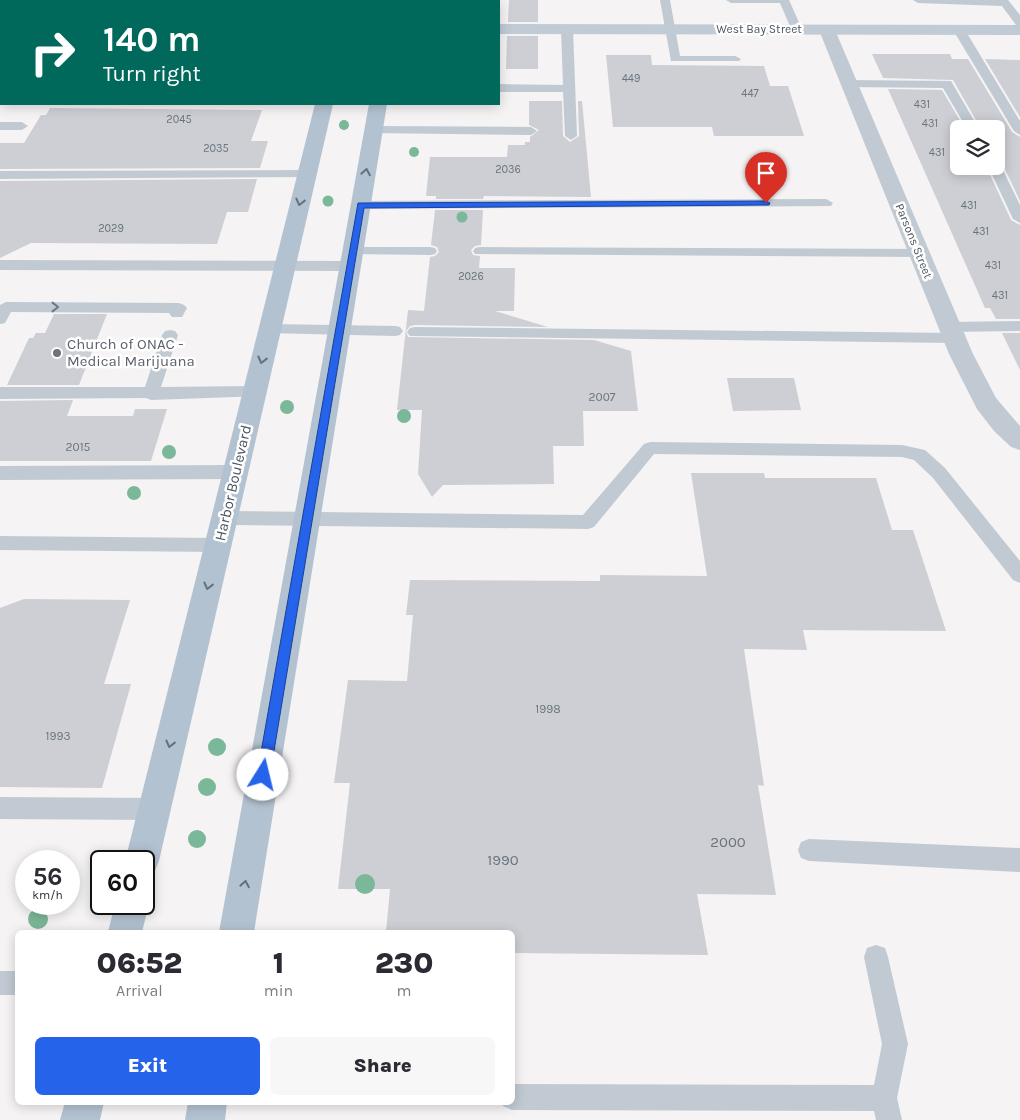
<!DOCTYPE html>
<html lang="en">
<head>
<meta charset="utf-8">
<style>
	body { margin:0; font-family:Karla,sans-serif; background:#f7f7f7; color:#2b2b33; height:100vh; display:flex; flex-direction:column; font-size:19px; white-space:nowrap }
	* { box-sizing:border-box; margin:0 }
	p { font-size:16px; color:#7c7c81 }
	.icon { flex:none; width:28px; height:28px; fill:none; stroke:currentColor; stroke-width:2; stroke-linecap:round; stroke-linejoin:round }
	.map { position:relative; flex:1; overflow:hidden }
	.sheet { position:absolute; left:15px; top:930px; width:500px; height:175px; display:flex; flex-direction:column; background:#fff; border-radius:8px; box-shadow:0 2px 12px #0003 }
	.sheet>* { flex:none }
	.top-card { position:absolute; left:0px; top:0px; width:500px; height:105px; box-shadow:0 2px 12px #0003; background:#00695c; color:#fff; overflow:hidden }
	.controls { position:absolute; left:950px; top:120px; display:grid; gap:10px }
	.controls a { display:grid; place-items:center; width:55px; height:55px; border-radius:8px; background:#fff; box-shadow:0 2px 12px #0003; font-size:25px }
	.speed { position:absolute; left:15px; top:850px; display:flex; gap:10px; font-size:25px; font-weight:700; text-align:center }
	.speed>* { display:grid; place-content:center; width:65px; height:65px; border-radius:50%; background:#fff; box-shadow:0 2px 12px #0003; line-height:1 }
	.speed small { font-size:12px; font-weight:400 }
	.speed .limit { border:2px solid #111; border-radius:8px; background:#fff; color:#111 }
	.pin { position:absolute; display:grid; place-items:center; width:42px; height:42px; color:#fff; margin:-51px -21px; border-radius:50% 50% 50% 0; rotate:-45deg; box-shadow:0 0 5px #0007 }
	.pin .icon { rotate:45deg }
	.me { position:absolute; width:55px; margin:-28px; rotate:9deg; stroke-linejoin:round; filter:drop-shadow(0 0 4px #0008) }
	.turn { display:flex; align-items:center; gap:18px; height:105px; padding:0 20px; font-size:22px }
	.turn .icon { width:65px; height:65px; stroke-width:2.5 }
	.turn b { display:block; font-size:35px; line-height:42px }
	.eta { display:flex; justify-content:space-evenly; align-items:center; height:85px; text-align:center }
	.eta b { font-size:30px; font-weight:800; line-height:35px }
	.primary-button { display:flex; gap:10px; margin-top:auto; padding:10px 20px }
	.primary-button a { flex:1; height:58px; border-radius:8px; background:#2563eb; color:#fff; font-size:20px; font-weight:800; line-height:58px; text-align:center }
	.primary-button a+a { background:#f7f7f7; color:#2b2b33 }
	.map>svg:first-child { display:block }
</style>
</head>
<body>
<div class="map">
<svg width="1020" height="1120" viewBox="0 0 1020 1120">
	<rect width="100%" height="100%" fill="#f5f3f3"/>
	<path fill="#cdcfd5" d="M509,0H538V22H508Z
		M507,36H538V69H506Z
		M872,54H950L952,59H968L1012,132L1020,137V201L1003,165L996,161V129H981L953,80L883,78Z
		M606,55H651L652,65L764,66L770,86H788L804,136H714L712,127H613Z
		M985,59L1020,60V117Z
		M888,89L942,90L965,129H959V166H986L1011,220L1020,225V319H996L990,308H985Z
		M529,101H562L563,136L570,142L579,136L578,101H582L591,197L484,196L483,199H436V196H426L430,157H507L508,145H525V142H530V137L539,130L529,125Z
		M50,108L262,110L251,141H268L260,168L0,169V143H24L41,115H46Z
		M257,179L248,212H227L217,244L31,243L0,258V181Z
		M435,210H483L481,245L475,246L471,250L473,255L480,256L479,268H515L514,311H495L548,327L415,325L410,326L406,331L408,337L594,340L631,351L638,411H583L584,446H553L554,484L443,485L432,497L418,474L422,410H397L408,310L424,311L430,257L435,256L439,252L437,247L431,245Z
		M54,314H107L79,385H7L29,338H33L36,333H45Z
		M1002,333H1020V370Z
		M727,378H794L801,410L733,411Z
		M73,400L67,416H133L135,409H167L151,461H0V401Z
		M691,473H764L765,478H876L892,530H913L946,631L803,630L807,650L744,649L764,786L758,785L776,895L697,894L708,955L512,953V932H386L390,889H338L350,783H334L348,680L407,681L413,615H406L410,580L600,581V575L707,576Z
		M24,599L130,600L104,684H131L102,788L0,787V608Z"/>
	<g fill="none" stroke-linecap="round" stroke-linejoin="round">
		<path fill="#c1cad2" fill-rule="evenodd" d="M263,0H276V1H264Z
			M660,0H670L680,56H735L741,59L739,61H671Z
			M726,0H789L802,29L800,31H792L780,3H731Z
			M913,0H1008L1020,15V26L1016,25L1002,6L918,3Z
			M567,26L573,29L577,136L571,140L565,136L563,92H499V84L563,85L561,29Z
			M959,27L965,30L1020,121V135L1014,131L953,30Z
			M849,80L951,81L979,129H967L943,88L845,87L843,84Z
			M0,122H22L28,126L22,130H0Z
			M374,126L531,127L537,131L531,135L370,133L368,130L370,127Z
			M996,163L1001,166L1020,205V223L1013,219L988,166H996Z
			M307,170L314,174L312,177L0,179V171Z
			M826,199L833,203L831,206L361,209L354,205L361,201Z
			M353,247H430L435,248L437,251L435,254L430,255L348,254L346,251L348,248Z
			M480,247L918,249L923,250L925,253L923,256L918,257L475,254L473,251L475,248Z
			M0,260L350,261L355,263L357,266L355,269L350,271L0,270Z
			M6,302L179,303L184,305L187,308L182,317H172L169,313L11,312L5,323L0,324V305Z
			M1020,321V331L949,332L944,331L941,327L944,323L949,322Z
			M270,324L395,326L400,327L403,331L400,335L395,336L265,333L262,329L265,325Z
			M415,327L954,333L959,334L962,338L959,342L954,343L410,336L407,332L410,328Z
			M170,330L175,331L178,335L161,387L254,386L260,388L262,392L260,396L151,400L146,398L0,399V387H145L162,335L165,331Z
			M650,442L902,445L925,450L945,468L1020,561V583L1013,580L933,478L914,460L902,457L654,454L594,527L588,529L224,525L218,523L215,518L218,513L224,511L583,515L644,444Z
			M235,465L241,467L244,472L241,477L235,479L0,480V466Z
			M0,536L218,538L225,540L227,545L225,550L218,552L0,550Z
			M0,797L155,798L163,801L166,809L163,817L155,820L0,819Z
			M809,839L1020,848V872L809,861L801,858L798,850L801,842Z
			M876,945L885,948L888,957L908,1044L897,1098L902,1120H876L874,1111L512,1110L503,1106L501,1102H512V1084L874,1085L882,1044L864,957L867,948Z
			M0,971H18V995H0Z"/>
		<path fill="#c1cad2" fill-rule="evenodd" d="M827,25L833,27L835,30L973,354L996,398L1020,426V450L1011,447L994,431L977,409L949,354L819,30L821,27Z"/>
		<path fill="#c1cbd6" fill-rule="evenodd" d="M499,24L1020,25V35L499,34Z"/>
		<path fill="#b3c2d1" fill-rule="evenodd" d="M340,0H356V1H340Z
			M315,104H333L159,861L154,873L144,877V861H125Z
			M369,104H387L254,932H219Z
			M144,892L149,904L142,932H108L115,904H144Z
			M65,1102H104L100,1120H60Z
			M188,1102H227L225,1120H185Z"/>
	</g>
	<g fill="#7bb799">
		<circle cx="344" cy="125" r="5"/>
		<circle cx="414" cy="152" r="5"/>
		<circle cx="328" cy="201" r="5.5"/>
		<circle cx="462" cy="217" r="5.5"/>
		<circle cx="287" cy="407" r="7"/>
		<circle cx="404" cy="416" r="7"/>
		<circle cx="169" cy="452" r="7"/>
		<circle cx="134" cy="493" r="7"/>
		<circle cx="217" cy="747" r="9"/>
		<circle cx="207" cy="787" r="9"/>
		<circle cx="197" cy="839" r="9"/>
		<circle cx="365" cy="884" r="10"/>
		<circle cx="38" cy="919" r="10"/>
	</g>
	<defs><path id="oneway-chevron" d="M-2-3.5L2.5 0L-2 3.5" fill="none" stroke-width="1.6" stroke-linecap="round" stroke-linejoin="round" transform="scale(1.25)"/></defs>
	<g stroke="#64717d">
		<use href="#oneway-chevron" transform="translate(366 172) rotate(-80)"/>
		<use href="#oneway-chevron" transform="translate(300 202) rotate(104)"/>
		<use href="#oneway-chevron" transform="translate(262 360) rotate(104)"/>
		<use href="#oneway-chevron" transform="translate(208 586) rotate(104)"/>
		<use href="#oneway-chevron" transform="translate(170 744) rotate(104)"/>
		<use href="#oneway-chevron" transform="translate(245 884) rotate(-80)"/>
	</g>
	<use stroke="#6e7983" href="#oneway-chevron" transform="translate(55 307)"/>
	<path fill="#2563eb" stroke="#184099" d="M766,201L770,203L769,205L364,208L270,775L268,779L263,781L259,779L257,775L358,203Z"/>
	<circle fill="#6b7280" stroke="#fff" stroke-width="2" cx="57" cy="353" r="5"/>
	<g text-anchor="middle" stroke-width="5" stroke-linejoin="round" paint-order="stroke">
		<g font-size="11" fill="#6b747e">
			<text x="631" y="82">449</text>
			<text x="750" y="97">447</text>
			<text x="922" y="108">431</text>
			<text x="179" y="123">2045</text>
			<text x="930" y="127">431</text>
			<text x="216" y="152">2035</text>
			<text x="937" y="156">431</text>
			<text x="508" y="173">2036</text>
			<text x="969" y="209">431</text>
			<text x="111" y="232">2029</text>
			<text x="981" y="235">431</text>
			<text x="993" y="269">431</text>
			<text x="471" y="280">2026</text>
			<text x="1000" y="299">431</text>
		</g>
		<g font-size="12" fill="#4a5661" stroke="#fff">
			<text x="759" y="33">West Bay Street</text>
			<text transform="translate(914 241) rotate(68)" y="4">Parsons Street</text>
		</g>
		<g font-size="12" fill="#6b747e">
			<text x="602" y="401">2007</text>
			<text x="78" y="451">2015</text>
			<text x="548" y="713">1998</text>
			<text x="58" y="740">1993</text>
		</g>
		<g font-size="15" fill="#5b616d" stroke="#fff" text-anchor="start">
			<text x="67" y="349">Church of ONAC -<tspan x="67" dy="17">Medical Marijuana</tspan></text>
		</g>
		<g font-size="15" fill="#4a5661" stroke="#fff">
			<text transform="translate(233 483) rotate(-77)" y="5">Harbor Boulevard</text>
		</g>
		<g font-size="15" fill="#6b747e">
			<text x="728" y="847">2000</text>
			<text x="503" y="865">1990</text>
		</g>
	</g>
</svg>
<div class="controls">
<a><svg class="icon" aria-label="layers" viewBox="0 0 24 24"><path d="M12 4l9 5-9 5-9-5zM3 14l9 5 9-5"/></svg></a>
</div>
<div class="speed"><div>56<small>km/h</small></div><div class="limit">60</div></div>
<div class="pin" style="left:766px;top:203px;background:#d93025"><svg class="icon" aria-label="arrive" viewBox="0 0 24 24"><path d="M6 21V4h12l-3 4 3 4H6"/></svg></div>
<svg class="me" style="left:263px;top:775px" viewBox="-20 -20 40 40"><circle r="19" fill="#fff"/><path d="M0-13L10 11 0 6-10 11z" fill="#2563eb"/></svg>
<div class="top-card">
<div class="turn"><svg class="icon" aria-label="right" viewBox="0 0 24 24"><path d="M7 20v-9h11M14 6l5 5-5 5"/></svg><div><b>140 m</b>Turn right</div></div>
</div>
<section class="sheet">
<div class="eta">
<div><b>06:52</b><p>Arrival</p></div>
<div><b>1</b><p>min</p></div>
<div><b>230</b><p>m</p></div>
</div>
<div class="primary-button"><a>Exit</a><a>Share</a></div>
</section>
</div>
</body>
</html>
